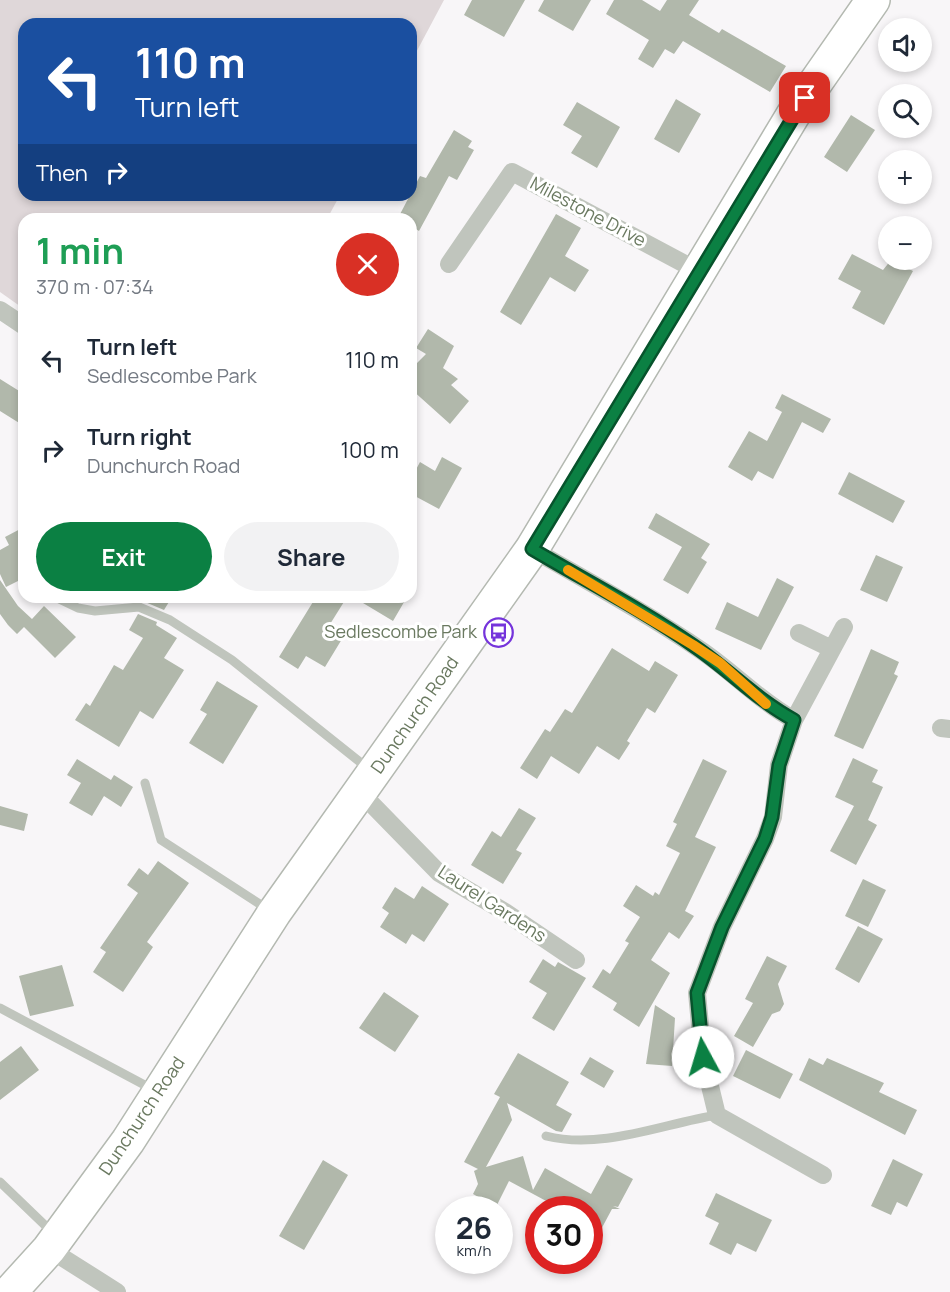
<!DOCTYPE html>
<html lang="en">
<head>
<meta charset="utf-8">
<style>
	body { margin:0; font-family:Manrope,sans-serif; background:#f2f2f3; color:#1f2937; height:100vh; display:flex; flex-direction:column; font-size:22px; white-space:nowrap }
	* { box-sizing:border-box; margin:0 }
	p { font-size:20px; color:#747a83 }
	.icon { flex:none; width:33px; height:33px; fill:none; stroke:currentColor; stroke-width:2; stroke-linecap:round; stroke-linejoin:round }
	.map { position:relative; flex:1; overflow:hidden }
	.drawer { position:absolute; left:18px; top:213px; width:399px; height:390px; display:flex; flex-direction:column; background:#fff; border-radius:18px; box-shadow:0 3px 9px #0003 }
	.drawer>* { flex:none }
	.banner { position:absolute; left:18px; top:18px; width:399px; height:183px; border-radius:18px; box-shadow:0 3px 9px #0003; background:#1a4fa0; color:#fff; overflow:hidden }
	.buttons { position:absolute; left:878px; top:18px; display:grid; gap:12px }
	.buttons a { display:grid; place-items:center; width:54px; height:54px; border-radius:50%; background:#fff; box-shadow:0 3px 9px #0003; font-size:30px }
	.speed { position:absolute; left:435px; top:1196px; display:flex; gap:12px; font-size:30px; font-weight:700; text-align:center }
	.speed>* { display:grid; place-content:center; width:78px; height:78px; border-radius:50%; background:#fff; box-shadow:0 3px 9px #0003; line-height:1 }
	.speed small { font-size:15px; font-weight:400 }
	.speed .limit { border:9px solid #d22; background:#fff; color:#111 }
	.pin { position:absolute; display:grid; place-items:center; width:51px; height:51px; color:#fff; margin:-26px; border-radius:12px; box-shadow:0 3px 9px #0006 }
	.me { position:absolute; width:66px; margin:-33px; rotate:354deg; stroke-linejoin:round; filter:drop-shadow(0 0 4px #0008) }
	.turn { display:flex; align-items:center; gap:21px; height:126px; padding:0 18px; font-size:27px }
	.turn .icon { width:78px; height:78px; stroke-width:2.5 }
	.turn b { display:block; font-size:42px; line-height:51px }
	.then { display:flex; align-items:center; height:57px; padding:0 18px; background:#0003; gap:12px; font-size:22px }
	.round { display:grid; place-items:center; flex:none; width:63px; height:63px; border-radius:32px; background:#f2f2f3 }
	.overview { display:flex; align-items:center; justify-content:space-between; height:102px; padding:0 18px }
	h1 { font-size:36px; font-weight:700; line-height:45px; color:#1e9e55 }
	.primary-button { display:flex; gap:12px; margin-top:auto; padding:12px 18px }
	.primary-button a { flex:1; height:69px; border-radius:36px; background:#0b8043; color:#fff; font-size:24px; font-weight:700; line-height:69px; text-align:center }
	.primary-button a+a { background:#f2f2f3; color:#1f2937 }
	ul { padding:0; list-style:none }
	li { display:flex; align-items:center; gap:18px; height:90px; padding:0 18px }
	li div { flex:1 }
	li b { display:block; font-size:22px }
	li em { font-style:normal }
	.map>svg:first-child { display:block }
</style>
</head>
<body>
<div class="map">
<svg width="950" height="1292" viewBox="0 0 950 1292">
	<rect width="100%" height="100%" fill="#f8f6f8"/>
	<path fill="#dfd7d9" d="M0,0H444L411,62V24H24V195H340L327,219H24V309L0,292Z"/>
	<path fill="#b1b8ab" d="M472,0H525L504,37L464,15Z
		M544,0H591L573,31L538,11Z
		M614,0H642L660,11L667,0H699L689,15L719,33L722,29L786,66L770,92L683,41L674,54L665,49L653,68L638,59L649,40L606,14Z
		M676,99L701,114L679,153L654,139Z
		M577,102L620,127L597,168L571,153L582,136L563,125Z
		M851,115L875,130L847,172L824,157Z
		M454,130L472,141L468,147L474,150L457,180L449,176L419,231L411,226V219L398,218L420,176L426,178Z
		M556,214L581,228L565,256L589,270L575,292L550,277L521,325L500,312Z
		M852,254L883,270L891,260L913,271L884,325L852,308L861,291L838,279Z
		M428,329L454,346L443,368L458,379L451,385L469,401L450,424L411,389V369L426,354L416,348Z
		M0,379L24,394V426L0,411Z
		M782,394L831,419L823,433L802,422L773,479L758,471L752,481L728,467L749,431L767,441L782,412L775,408Z
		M442,457L462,468L439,509L411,494V479L420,462L435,471Z
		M849,472L905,501L893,523L838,494Z
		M656,513L710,544L701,558L707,562L688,594L663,580L682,547L648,528Z
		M24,527V578L6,587L0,574V550L9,545L5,537Z
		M876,555L903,567L887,602L860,590Z
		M777,578L794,587L761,650L715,629L727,602L758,617Z
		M0,580L18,606L32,619L44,606L76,637L55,658L24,627L17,634L8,625L0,614Z
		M149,597H172L164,610L145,602Z
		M316,597H347L327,629L342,639L325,667L306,656L298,669L279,657Z
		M353,597H407L393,621Z
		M138,614L157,622L156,625L177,638L164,658L184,670L153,719L140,711L119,747L75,720L86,703L90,706L114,665L123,670L143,638L129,630Z
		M612,648L649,671L655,661L678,675L655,713L647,708L627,741L630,743L619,760L597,746L579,774L551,756L537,779L520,768L545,729L550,732L565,709L572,713Z
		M871,649L899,662L894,674L898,676L863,749L834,736Z
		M217,681L258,706L223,764L189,743L207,714L200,710Z
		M853,758L878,770L872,782L883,787L868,820L877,825L856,865L830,851L854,806L835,797Z
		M77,759L111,780L114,775L133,787L121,807L104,796L92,816L69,803L81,783L67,775Z
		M703,759L727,771L695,837L716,847L685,911L694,916L679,939L669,932L651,960L670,973L639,1027L613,1010L617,1003L592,987L603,969L610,974L629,943L625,941L640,917L623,906L636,885L653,896L655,892L659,895L680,853L666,846L677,824L673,822Z
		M0,806L28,814L24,831L0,825Z
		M519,808L536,818L516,850L522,853L503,884L471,865L492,831L501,837Z
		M158,861L189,883L147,942L153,947L123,992L93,972L106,952L100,948L138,893L127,885L139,868L148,875Z
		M863,879L886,890L868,927L845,916Z
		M422,886L449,904L424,942L412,934L406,944L380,927L389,913L382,908L395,887L414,899Z
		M858,926L883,939L859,983L835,969Z
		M767,956L787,966L778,984L784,1004L780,1011L772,1014L753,1047L734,1036L753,1003L745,999Z
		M543,959L555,967L558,962L586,978L554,1031L532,1018L547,993L529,982Z
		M62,965L74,1006L30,1016L19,976Z
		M384,992L419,1016L395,1052L359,1028Z
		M655,1005L675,1018L672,1066L646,1064Z
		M21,1046L39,1070L0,1100V1062Z
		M746,1050L793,1074L780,1099L733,1076Z
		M518,1053L569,1082L556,1105L572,1114L562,1132L556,1131L507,1103L512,1120L486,1167L523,1156L533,1190L545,1168L591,1194L607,1165L633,1179L618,1207L613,1206L620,1209H612L590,1250V1209H561L509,1181L496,1207L473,1194L478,1184L474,1171L478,1169L464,1162L500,1097L494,1094Z
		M590,1057L614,1071L604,1088L580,1074Z
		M809,1058L823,1065L827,1058L884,1083L879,1092L917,1110L905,1135L799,1080Z
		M893,1159L923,1174L907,1207L897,1202L891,1215L871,1206Z
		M323,1160L348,1175L304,1250L279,1236Z
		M716,1193L772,1220L756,1252L737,1243L731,1255L709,1244L719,1223L705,1216Z"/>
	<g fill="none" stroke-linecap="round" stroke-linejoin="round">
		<defs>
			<path id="highway" d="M10,1292L49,1249L128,1141L274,913L532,549L793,115L873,0"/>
		</defs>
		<use href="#highway" stroke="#b4b9b1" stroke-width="36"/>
		<path stroke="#c0c5bd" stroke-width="9" d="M55,597L78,608L95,611L139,607L170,620L232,660L370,770
			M145,783L161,840L269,910
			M0,1008L154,1090
			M546,1136C602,1150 662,1124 717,1115
			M0,1182L53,1233"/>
		<path stroke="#c0c5bd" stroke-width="18" d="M449,264L512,172L698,271
			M0,310L24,326
			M532,549C589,582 648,614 702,651C734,673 760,701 794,720L779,765L773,817L765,839L722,927L697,993L703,1057L717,1115L823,1175
			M799,633L832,649
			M794,720L844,627
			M941,728L950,729
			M361,793L439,873L505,912L576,960
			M49,1249L117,1292"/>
		<use href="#highway" stroke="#fff" stroke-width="33"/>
	</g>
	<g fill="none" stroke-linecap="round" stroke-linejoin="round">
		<defs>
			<path id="route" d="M703,1057L697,993L722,927L765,839L772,817L779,765L794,720C757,700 729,670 694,646C643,610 586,581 532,549L805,98"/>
		</defs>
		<use href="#route" stroke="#07532c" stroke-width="15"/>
		<use href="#route" stroke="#0b8043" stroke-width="10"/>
		<path stroke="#f59e0b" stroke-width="10" d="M568,570L693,645L720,663L766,704"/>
	</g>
	<defs>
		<symbol id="bus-ring" viewBox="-11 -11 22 22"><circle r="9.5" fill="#fff" stroke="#7534db" stroke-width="1.5"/><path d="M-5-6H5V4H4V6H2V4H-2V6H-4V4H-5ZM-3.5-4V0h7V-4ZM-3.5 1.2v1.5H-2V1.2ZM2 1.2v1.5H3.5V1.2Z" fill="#7534db"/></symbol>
	</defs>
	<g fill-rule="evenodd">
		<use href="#bus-ring" x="482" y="616" width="33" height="33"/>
	</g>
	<g text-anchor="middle" stroke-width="6" stroke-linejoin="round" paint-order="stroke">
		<g font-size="18" fill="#6a7960" stroke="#fff">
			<text transform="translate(588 212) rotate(28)" y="6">Milestone Drive</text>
			<text transform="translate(415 715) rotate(-55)" y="6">Dunchurch Road</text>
			<text transform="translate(492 904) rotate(33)" y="6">Laurel Gardens</text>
			<text transform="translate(142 1116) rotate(-56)" y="6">Dunchurch Road</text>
		</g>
		<g font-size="18" fill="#6a7960" stroke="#fff" text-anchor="end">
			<text x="477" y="638">Sedlescombe Park</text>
		</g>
	</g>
</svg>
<div class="buttons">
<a><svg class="icon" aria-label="sound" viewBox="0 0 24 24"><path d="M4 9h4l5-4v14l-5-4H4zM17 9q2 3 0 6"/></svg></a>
<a><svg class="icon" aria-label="search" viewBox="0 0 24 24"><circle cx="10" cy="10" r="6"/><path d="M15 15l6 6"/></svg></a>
<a>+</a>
<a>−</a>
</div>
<div class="speed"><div>26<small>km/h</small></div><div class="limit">30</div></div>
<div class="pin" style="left:805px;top:98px;background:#d93025"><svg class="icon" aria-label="arrive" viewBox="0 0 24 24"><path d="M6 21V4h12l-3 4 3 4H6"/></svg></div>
<svg class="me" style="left:703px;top:1057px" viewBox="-20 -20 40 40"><circle r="19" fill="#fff"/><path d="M0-13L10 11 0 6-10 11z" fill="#0b8043"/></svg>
<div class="banner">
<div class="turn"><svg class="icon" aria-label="left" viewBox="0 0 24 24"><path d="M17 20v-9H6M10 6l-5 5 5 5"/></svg><div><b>110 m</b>Turn left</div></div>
<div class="then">Then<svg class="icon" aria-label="right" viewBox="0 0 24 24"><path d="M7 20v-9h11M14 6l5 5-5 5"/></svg></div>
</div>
<section class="drawer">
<div class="overview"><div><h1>1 min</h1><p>370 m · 07:34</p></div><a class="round" style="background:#d93025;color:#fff"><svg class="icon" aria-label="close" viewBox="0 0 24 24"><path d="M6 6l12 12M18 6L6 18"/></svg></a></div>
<ul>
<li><svg class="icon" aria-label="left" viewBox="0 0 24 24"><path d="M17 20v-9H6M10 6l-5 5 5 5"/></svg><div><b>Turn left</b><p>Sedlescombe Park</p></div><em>110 m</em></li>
<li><svg class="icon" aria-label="right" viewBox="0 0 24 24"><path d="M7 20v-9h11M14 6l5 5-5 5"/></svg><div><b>Turn right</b><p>Dunchurch Road</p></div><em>100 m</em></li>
</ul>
<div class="primary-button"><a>Exit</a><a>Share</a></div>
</section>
</div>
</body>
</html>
